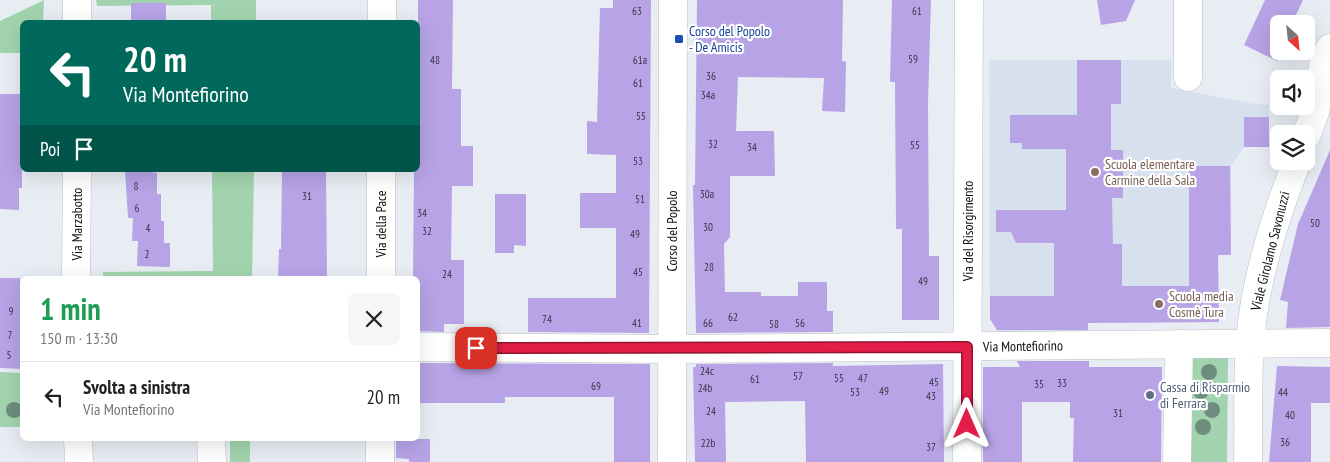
<!DOCTYPE html>
<html lang="it">
<head>
<meta charset="utf-8">
<style>
	body { margin:0; font-family:"PT Sans Narrow",sans-serif; background:#f6f6f6; color:#222; height:100vh; display:flex; flex-direction:column; font-size:19px; white-space:nowrap }
	* { box-sizing:border-box; margin:0 }
	p { font-size:16px; color:#767676 }
	.icon { flex:none; width:28px; height:28px; fill:none; stroke:currentColor; stroke-width:2; stroke-linecap:round; stroke-linejoin:round }
	.map { position:relative; flex:1; overflow:hidden }
	.side { position:absolute; left:20px; top:276px; width:400px; height:165px; display:flex; flex-direction:column; background:#fff; border-radius:8px; box-shadow:0 5px 20px #0002 }
	.side>* { flex:none }
	.top-card { position:absolute; left:20px; top:20px; width:400px; height:152px; border-radius:8px; box-shadow:0 5px 20px #0002; background:#00695c; color:#fff; overflow:hidden }
	.needle { width:32px; rotate:153deg }
	.fabs { position:absolute; left:1270px; top:15px; display:grid; gap:10px }
	.fabs a { display:grid; place-items:center; width:45px; height:45px; border-radius:8px; background:#fff; box-shadow:0 5px 20px #0002; font-size:25px }
	.pin { position:absolute; display:grid; place-items:center; width:42px; height:42px; color:#fff; margin:-21px; border-radius:10px; box-shadow:0 2px 8px #0006 }
	.me { position:absolute; width:55px; margin:-28px; rotate:0deg; stroke-linejoin:round; filter:drop-shadow(0 0 4px #0008) }
	.turn { display:flex; align-items:center; gap:18px; height:105px; padding:0 20px; font-size:22px }
	.turn .icon { width:65px; height:65px; stroke-width:2.5 }
	.turn b { display:block; font-size:35px; line-height:42px }
	.then { display:flex; align-items:center; height:48px; padding:0 20px; background:#0003; gap:10px; font-size:19px }
	.round { display:grid; place-items:center; flex:none; width:52px; height:52px; border-radius:8px; background:#f6f6f6 }
	.overview { display:flex; align-items:center; justify-content:space-between; height:85px; padding:0 20px }
	h1 { font-size:30px; font-weight:700; line-height:38px; color:#1e9e55 }
	ul { padding:0; list-style:none }
	li { display:flex; align-items:center; gap:15px; height:70px; padding:0 20px; border-top:1px solid #e0e0e0 }
	li div { flex:1 }
	li b { display:block; font-size:19px }
	li em { font-style:normal }
	.map>svg:first-child { display:block }
</style>
</head>
<body>
<div class="map">
<svg width="1330" height="462" viewBox="0 0 1330 462">
	<rect width="100%" height="100%" fill="#e8edf3"/>
	<path fill="#d6e1ed" d="M989,60H1171V88L1255,104L1269,105V147H1244L1231,166V255H1198L1197,285H1219V322L1108,323L1107,310H1088V332H998L990,319Z"/>
	<path fill="#a1d4ae" d="M44,0L43,22H22V53H0V21Z
		M96,0H256V22H211V5L97,6Z
		M212,170H254L252,279H103V272L213,271Z
		M1188,358H1228L1227,462H1187Z
		M0,372L22,373V427H0Z
		M230,439H250V462H230Z"/>
	<path fill="#b7a3e6" d="M418,0H453L452,89H461V146H473V186H452L451,260H464V324H444V332L418,331V279H413L414,170H418Z
		M613,0H651L649,333L528,332V298H616V228H580V193H616V155L587,154V121L597,122L600,8H613Z
		M697,0H843L842,61L846,62L845,112L822,111L824,78L738,77L736,131H774L775,176H730V237L724,244L725,292H761V296H798V282H827V311H833V332L696,333L693,185H695Z
		M892,0H931L928,103L929,256H939V320H902V229H896L895,82H890Z
		M1097,0H1135L1126,21L1101,25Z
		M1265,0H1303L1295,17L1297,24H1279V51H1284L1277,61L1244,45Z
		M131,3H166V22H131Z
		M1077,60H1121V104H1111V150H1123V198H1112L1113,244H1122V286H1189V166H1230L1231,255H1218L1219,322L1088,323V330H997L990,319V296H1054V243H1016L1011,232H996V210H1066V149H1022V143H1010V115H1077Z
		M0,94H22V188H19V210L0,209Z
		M1244,117H1269V147H1244Z
		M1330,150V327L1286,328L1288,302L1280,300L1298,224Z
		M125,170H151V172L157,173V194H161V221H164V243H170V267L137,266L138,241H132L133,218H128Z
		M282,170H326L327,279H278L279,249H281Z
		M495,194H526V246L514,245V253H495Z
		M0,278H20L22,369L0,368Z
		M1017,361H1089V367H1162L1161,462H1073L1074,418H1070V402H1022V462H983V367H1020Z
		M418,363L650,364V462H614V397H505V403H418Z
		M833,363V366L943,364L944,462H806L805,401L725,402L726,462H695L693,367H696V364Z
		M1277,366L1330,367V403H1311V462H1269Z
		M396,439H430V462H409V459L396,458Z"/>
	<g fill="none" stroke-linecap="round" stroke-linejoin="round">
		<defs>
			<path id="minor" d="M77,22V0
				M382,22V0
				M1188,77V0
				M1306,136L1315,112L1324,59L1330,48
				M76,279L77,170
				M381,279V170
				M418,347L672,349L1330,343
				M78,439L79,462
				M211,439L212,462
				M380,462V439
				M672,462L673,0
				M967,462L969,0
				M1177,462L1179,344
				M1248,462C1249,423 1247,382 1250,343C1254,282 1275,218 1297,161"/>
		</defs>
		<use href="#minor" stroke="#bac0c6" stroke-width="29"/>
		<use href="#minor" stroke="#fff" stroke-width="28"/>
	</g>
	<g fill="#6e8d7f">
		<circle cx="1209" cy="372" r="8"/>
		<circle cx="1201" cy="391" r="8"/>
		<circle cx="14" cy="410" r="8"/>
		<circle cx="1212" cy="410" r="8"/>
		<circle cx="1203" cy="427" r="8"/>
	</g>
	<g fill="none" stroke-linecap="round" stroke-linejoin="round">
		<defs>
			<path id="route" d="M476,348L967,347V424"/>
		</defs>
		<use href="#route" stroke="#92132f" stroke-width="12"/>
		<use href="#route" stroke="#e11d48" stroke-width="9"/>
	</g>
	<rect fill="#1a4fb4" stroke="#fff" stroke-width="2" x="674" y="34" width="10" height="10" rx="2.5"/>
	<g fill="#8d6e63" stroke="#fff" stroke-width="2">
		<circle cx="1095" cy="172" r="5"/>
		<circle cx="1159" cy="304" r="5"/>
	</g>
	<circle fill="#5c6f8a" stroke="#fff" stroke-width="2" cx="1150" cy="395" r="5"/>
	<g text-anchor="middle" stroke-width="4.5" stroke-linejoin="round" paint-order="stroke">
		<g font-size="11" fill="#383446">
			<text x="637" y="15">63</text>
			<text x="917" y="15">61</text>
			<text x="913" y="63">59</text>
			<text x="435" y="64">48</text>
			<text x="640" y="64">61a</text>
			<text x="711" y="80">36</text>
			<text x="638" y="87">61</text>
			<text x="708" y="99">34a</text>
			<text x="641" y="120">55</text>
			<text x="713" y="148">32</text>
			<text x="915" y="149">55</text>
			<text x="752" y="151">34</text>
			<text x="638" y="165">53</text>
			<text x="136" y="190">8</text>
			<text x="707" y="198">30a</text>
			<text x="307" y="200">31</text>
			<text x="640" y="203">51</text>
			<text x="137" y="212">6</text>
			<text x="422" y="217">34</text>
			<text x="1315" y="227">50</text>
			<text x="708" y="231">30</text>
			<text x="148" y="232">4</text>
			<text x="427" y="235">32</text>
			<text x="635" y="238">49</text>
			<text x="147" y="258">2</text>
			<text x="709" y="271">28</text>
			<text x="638" y="276">45</text>
			<text x="447" y="278">24</text>
			<text x="923" y="285">49</text>
			<text x="11" y="315">9</text>
			<text x="733" y="321">62</text>
			<text x="547" y="323">74</text>
			<text x="637" y="327">41</text>
			<text x="708" y="327">66</text>
			<text x="800" y="327">56</text>
			<text x="774" y="328">58</text>
			<text x="10" y="339">7</text>
			<text x="9" y="359">5</text>
			<text x="707" y="375">24c</text>
			<text x="798" y="380">57</text>
			<text x="839" y="382">55</text>
			<text x="863" y="382">47</text>
			<text x="755" y="383">61</text>
			<text x="934" y="386">45</text>
			<text x="1062" y="387">33</text>
			<text x="1039" y="388">35</text>
			<text x="596" y="390">69</text>
			<text x="705" y="392">24b</text>
			<text x="884" y="395">49</text>
			<text x="855" y="396">53</text>
			<text x="1283" y="396">44</text>
			<text x="931" y="400">43</text>
			<text x="711" y="415">24</text>
			<text x="1118" y="417">31</text>
			<text x="1290" y="419">40</text>
			<text x="1285" y="446">36</text>
			<text x="708" y="447">22b</text>
			<text x="931" y="451">37</text>
		</g>
		<g font-size="14" fill="#164399" stroke="#fff" text-anchor="start">
			<text x="689" y="36">Corso del Popolo<tspan x="689" dy="16">- De Amicis</tspan></text>
		</g>
		<g font-size="14" fill="#785e54" stroke="#fff" text-anchor="start">
			<text x="1105" y="169">Scuola elementare<tspan x="1105" dy="16">Carmine della Sala</tspan></text>
			<text x="1169" y="301">Scuola media<tspan x="1169" dy="16">Cosmè Tura</tspan></text>
		</g>
		<g font-size="14" fill="#0d0f11" stroke="#fff">
			<text transform="translate(77 224) rotate(-90)" y="5">Via Marzabotto</text>
			<text transform="translate(381 224) rotate(-90)" y="5">Via della Pace</text>
			<text transform="translate(672 231) rotate(-90)" y="5">Corso del Popolo</text>
			<text transform="translate(968 231) rotate(-90)" y="5">Via del Risorgimento</text>
			<text transform="translate(1270 251) rotate(-76)" y="5">Viale Girolamo Savonuzzi</text>
			<text transform="translate(1023 346) rotate(-1)" y="5">Via Montefiorino</text>
		</g>
		<g font-size="14" fill="#4e5e75" stroke="#fff" text-anchor="start">
			<text x="1160" y="392">Cassa di Risparmio<tspan x="1160" dy="16">di Ferrara</tspan></text>
		</g>
	</g>
</svg>
<div class="fabs">
<a><svg class="needle" viewBox="-14 -14 28 28"><path d="M0-13l5 13h-10z" fill="#e53935"/><path d="M0 13l5-13h-10z" fill="#767676"/></svg></a>
<a><svg class="icon" aria-label="sound" viewBox="0 0 24 24"><path d="M4 9h4l5-4v14l-5-4H4zM17 9q2 3 0 6"/></svg></a>
<a><svg class="icon" aria-label="layers" viewBox="0 0 24 24"><path d="M12 4l9 5-9 5-9-5zM3 14l9 5 9-5"/></svg></a>
</div>
<div class="pin" style="left:476px;top:348px;background:#d93025"><svg class="icon" aria-label="arrive" viewBox="0 0 24 24"><path d="M6 21V4h12l-3 4 3 4H6"/></svg></div>
<svg class="me" style="left:967px;top:424px" viewBox="-20 -20 40 40"><path d="M0-17L14 15 0 8-14 15z" fill="#e11d48" stroke="#fff" stroke-width="4"/></svg>
<div class="top-card">
<div class="turn"><svg class="icon" aria-label="left" viewBox="0 0 24 24"><path d="M17 20v-9H6M10 6l-5 5 5 5"/></svg><div><b>20 m</b>Via Montefiorino</div></div>
<div class="then">Poi<svg class="icon" aria-label="arrive" viewBox="0 0 24 24"><path d="M6 21V4h12l-3 4 3 4H6"/></svg></div>
</div>
<section class="side">
<div class="overview"><div><h1>1 min</h1><p>150 m · 13:30</p></div><a class="round"><svg class="icon" aria-label="close" viewBox="0 0 24 24"><path d="M6 6l12 12M18 6L6 18"/></svg></a></div>
<ul>
<li><svg class="icon" aria-label="left" viewBox="0 0 24 24"><path d="M17 20v-9H6M10 6l-5 5 5 5"/></svg><div><b>Svolta a sinistra</b><p>Via Montefiorino</p></div><em>20 m</em></li>
</ul>
</section>
</div>
</body>
</html>
